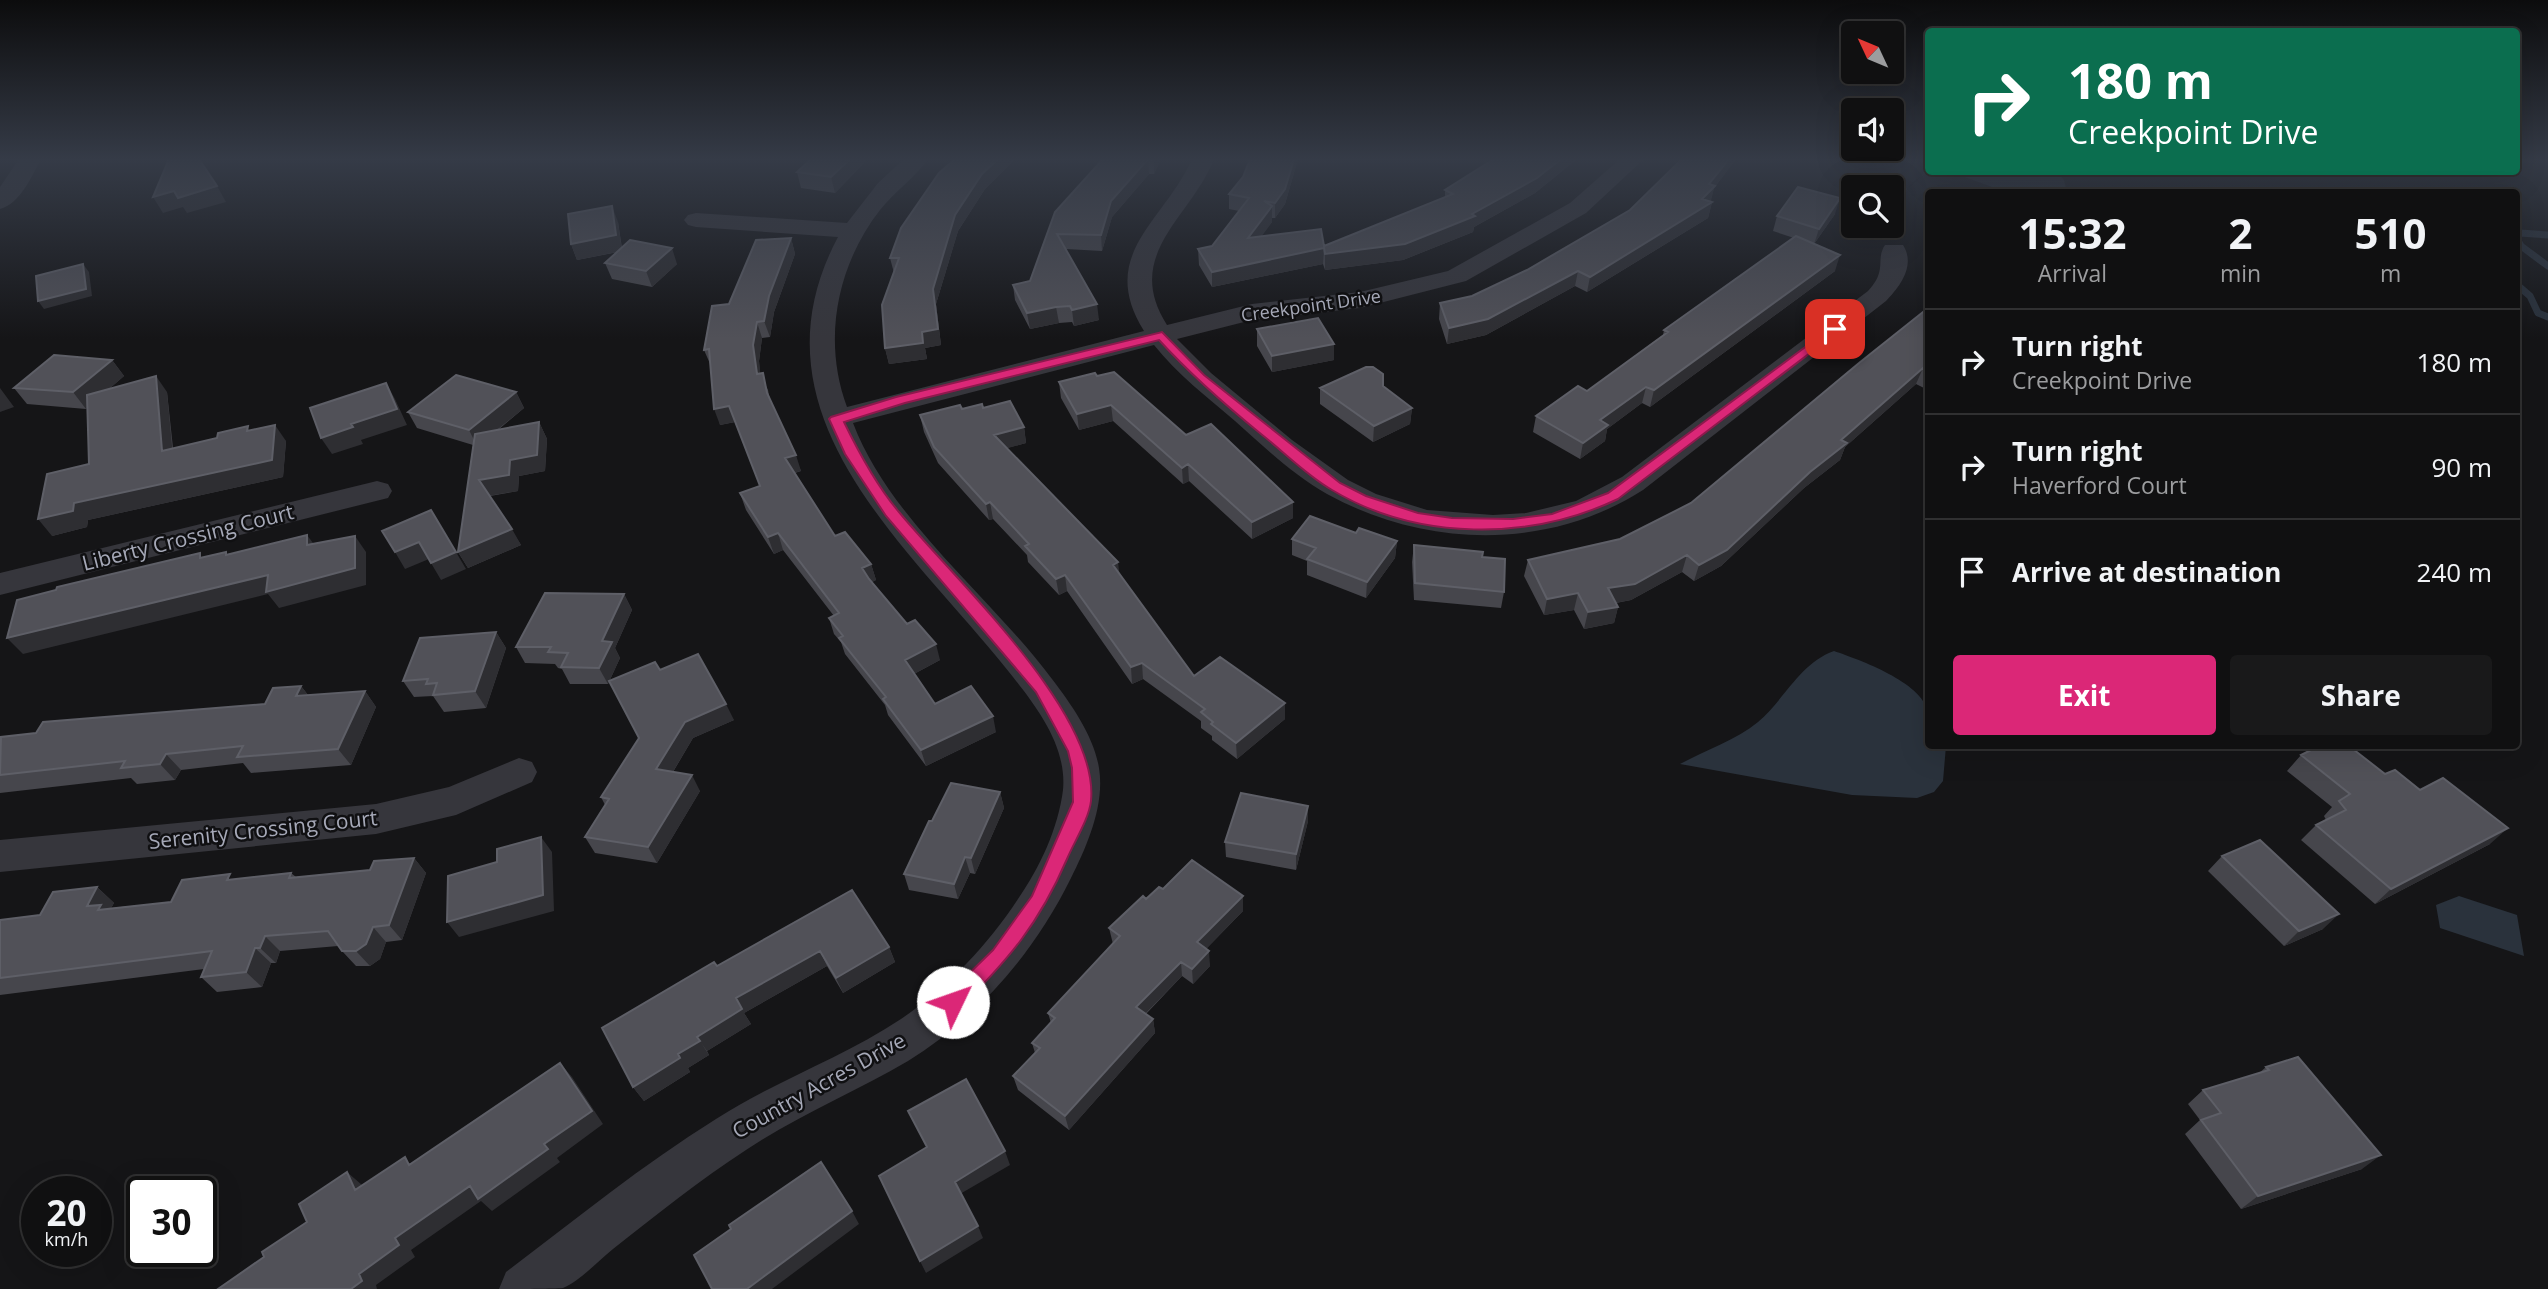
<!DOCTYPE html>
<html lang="en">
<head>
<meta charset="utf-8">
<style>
	body { margin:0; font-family:"Open Sans",sans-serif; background:#19191a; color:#f1f3f6; height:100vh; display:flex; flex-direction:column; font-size:26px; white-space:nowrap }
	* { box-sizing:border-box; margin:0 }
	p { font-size:23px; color:#9c9d9f }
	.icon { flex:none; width:38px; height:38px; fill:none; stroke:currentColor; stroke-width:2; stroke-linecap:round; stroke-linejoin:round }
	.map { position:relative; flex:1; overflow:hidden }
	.side { position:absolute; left:1925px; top:189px; width:595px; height:560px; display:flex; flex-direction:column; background:#101011; border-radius:7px; box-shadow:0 7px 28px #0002,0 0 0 2px #303031 }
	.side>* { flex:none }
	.top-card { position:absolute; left:1925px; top:28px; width:595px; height:147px; border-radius:7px; box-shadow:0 7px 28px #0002,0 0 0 2px #303031; background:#0b6e4f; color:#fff; overflow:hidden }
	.needle { width:46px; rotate:314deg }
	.fabs { position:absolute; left:1841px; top:21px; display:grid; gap:14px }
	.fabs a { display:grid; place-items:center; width:63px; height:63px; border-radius:7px; background:#101011; box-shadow:0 7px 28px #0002,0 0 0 2px #303031; font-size:35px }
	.speed { position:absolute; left:21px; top:1176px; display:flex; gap:14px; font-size:35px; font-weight:700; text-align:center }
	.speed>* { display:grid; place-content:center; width:91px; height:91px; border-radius:50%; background:#101011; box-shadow:0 7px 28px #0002,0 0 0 2px #303031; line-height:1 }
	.speed small { font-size:18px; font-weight:400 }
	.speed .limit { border:4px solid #111; border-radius:10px; background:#fff; color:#111 }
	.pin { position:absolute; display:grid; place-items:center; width:60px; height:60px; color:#fff; margin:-30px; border-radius:14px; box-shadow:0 4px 10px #0006 }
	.me { position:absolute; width:77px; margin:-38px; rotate:48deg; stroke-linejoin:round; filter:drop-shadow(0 0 5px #0008) }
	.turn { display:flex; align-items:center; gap:24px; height:147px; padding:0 28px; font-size:32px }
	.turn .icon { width:91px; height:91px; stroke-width:2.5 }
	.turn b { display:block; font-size:49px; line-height:60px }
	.eta { display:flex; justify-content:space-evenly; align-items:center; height:119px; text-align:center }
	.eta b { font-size:42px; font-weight:700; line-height:49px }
	.primary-button { display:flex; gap:14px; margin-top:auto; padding:14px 28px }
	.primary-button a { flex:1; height:80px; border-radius:7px; background:#db2777; color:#fff; font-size:28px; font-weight:700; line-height:80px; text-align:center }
	.primary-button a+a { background:#19191a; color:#f1f3f6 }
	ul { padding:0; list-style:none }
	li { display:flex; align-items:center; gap:21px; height:105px; padding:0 28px; border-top:2px solid #303031 }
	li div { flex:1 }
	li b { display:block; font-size:26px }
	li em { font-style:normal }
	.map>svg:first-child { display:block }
</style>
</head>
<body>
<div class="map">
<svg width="2548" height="1289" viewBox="0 0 2548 1289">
	<rect width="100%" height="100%" fill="#151517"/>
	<path fill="#2a323c" d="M1951,172H2057L2064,180L2067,192H2006Z
		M1834,651C1860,660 1922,682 1928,712C1931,722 1928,735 1928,746H1946L1943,781L1934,792L1917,798L1852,795L1680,764C1706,750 1736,740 1758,722C1785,699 1800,663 1834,651Z
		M2459,896L2517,915L2524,956L2440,928L2436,905Z"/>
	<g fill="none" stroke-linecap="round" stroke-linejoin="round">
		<path stroke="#2a323c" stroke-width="7" d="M2516,237L2521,246L2548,266
			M2516,237L2520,233L2548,235
			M2516,284L2530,296L2538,313L2548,317"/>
		<path fill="#36363c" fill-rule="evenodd" d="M19,159H41C32,176 20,204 0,209V187Z
			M904,159H928C915,178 895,191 880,210C837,265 822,340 847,407L1144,331C1096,254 1165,221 1192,159H1214C1191,218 1122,254 1167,325L1252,304L1360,292L1448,271L1570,203L1620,159H1644L1586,213L1466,281L1360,308L1252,320L1177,339L1211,373L1292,440L1348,480L1376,494L1427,510L1493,515L1526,513L1576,501L1622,477L1868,291C1888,270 1875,260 1885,245H1903C1916,265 1900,287 1886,301L1643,490C1548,551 1425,548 1327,494C1293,475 1264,447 1235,421C1207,397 1177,374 1154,345L853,423C890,520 990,596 1052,679C1071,704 1094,736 1099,768C1105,805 1087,846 1071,878C1034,953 979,1017 908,1061C855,1092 797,1116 746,1150C700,1180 656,1215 613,1249C598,1261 580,1281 563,1288C550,1289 514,1289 499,1289L506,1272C575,1220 642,1165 716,1119C775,1081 842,1058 901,1019C948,987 987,946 1018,899C1040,867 1058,829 1063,790C1067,747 1038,709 1013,677C913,549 742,417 838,237L696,227L688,225L684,220L688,215L696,213L847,223L878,183Z
			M377,481L388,484L392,491L388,498L0,595V573Z
			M519,758L532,762L537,772L532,782L456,815L376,834L0,872V840L376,804L449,787Z"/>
	</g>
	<path fill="#46464c" d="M955,159H1015L985,189L958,231L936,304L941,345L925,348L927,359L889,364L885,348L894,273L890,258Z
		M1103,159H1161L1154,174H1149L1112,217L1102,251L1066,249L1099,320L1074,326L1072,322L1059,323L1030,329L1015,300L1013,285L1030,281L1055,212Z
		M1250,159H1298L1285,204L1275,218H1272V222L1261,236L1324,246L1445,197V190L1494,159H1577L1535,193L1474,227L1473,232L1403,260L1325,270L1323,264L1212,287L1199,265L1198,249L1212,246L1239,211L1229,209V194L1243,177Z
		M1682,159H1736L1714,188L1710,202H1712L1708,218L1587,292L1575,286L1486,335L1447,344L1439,319L1440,303L1472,296L1527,270L1630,210Z
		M865,162L835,193L801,188L797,172Z
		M1835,214L1814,244L1835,271L1650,407L1642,403L1607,429L1605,441L1580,459L1533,432L1536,416L1587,391L1663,335L1664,330L1794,238L1773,231L1777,216Z
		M618,222L622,248L677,264L652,287L612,279L605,263L618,252L577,260L571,244Z
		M791,238L795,254L774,312L770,337L762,338L759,361L760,374L768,390L770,400L801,471L795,473L835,536L871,564L876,580L872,582L907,624L940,660L914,674L935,704L996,732L926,766L888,715L885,705L845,654L841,642L834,634L829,618L834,616L783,550L774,554L746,510L740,493L760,486L735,422L720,425L711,366L704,350L729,304Z
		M1928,308V390L1916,384L1845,447L1840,460L1804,488L1721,566L1694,581L1682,572L1631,600L1616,603L1618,607L1614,623L1584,629L1574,610L1544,615L1524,576L1528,560L1620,539L1691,503Z
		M1257,329L1334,360L1272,372L1257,346Z
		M112,360L124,376L109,389L167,392L173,448L251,431L286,441L283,477L88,520L87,527L52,536L89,464L87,407L86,409L27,404L14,388Z
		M1097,376L1186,435L1293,518L1252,539L1189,481L1183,484L1113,421L1079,430L1061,398L1059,382Z
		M1383,386L1412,408L1410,424L1373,442L1320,404V388Z
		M516,392L524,408L498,430L539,422L547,439L545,471L519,476L518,491L490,496L521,545L468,568L458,552L473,445L417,428L408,412Z
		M983,408L1024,427L1026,443L1007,448L1119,573L1194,676L1285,719L1237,759L1212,740V736L1201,728V721L1143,679L1132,684L1067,591L1059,595L1028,562L1027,555L993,519L989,520L938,463L924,432L920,415L962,409Z
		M1356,533L1397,541L1395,558L1366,598L1307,575V561L1292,555V539Z
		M1414,545L1482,557L1504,592L1501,608L1414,600L1412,562Z
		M624,594L632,610L615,648L620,658L608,684H570L562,669L558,668L555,664L525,663L516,647Z
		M496,632L506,648L486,708L444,712L433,696L414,697L403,681Z
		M660,670L734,720L693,738L673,772L700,791L657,863L595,853L585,837L605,805L601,797L639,738Z
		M301,686L308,695L365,691L376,707L351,765L251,773L243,763L181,770L175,780L137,784L131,778L0,793V738L265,704Z
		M2301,755L2385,774L2490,844L2375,904L2301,840L2316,825L2326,820L2324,816L2332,807L2287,771Z
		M1000,792L1004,808L975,874L970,873L958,899L909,890L904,874L932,821Z
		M1308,806V821L1296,870L1226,857L1225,842Z
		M2222,856L2323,929L2284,946L2208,871Z
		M414,858L426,873L402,940L386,942L380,959L370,966H356L342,951L338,946L280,951L276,963H271L262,987L217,992L201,977L204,969L0,995V920L40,915L97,887L114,903L111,908L171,902L235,879L291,873L296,877L370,870Z
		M1163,889L1243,896V911L1206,949L1210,966L1193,984L1182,976L1146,1014L1153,1019L1155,1033L1069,1130L1018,1090L1013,1076L1035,1053L1032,1043L1051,1023L1048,1013L1113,944L1109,928L1146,899Z
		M889,947L895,962L843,993L827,966L744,1013L751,1024L707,1051L709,1055L688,1068L690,1072L644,1101L633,1087L717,966Z
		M2266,1067L2362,1169L2241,1209L2185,1134L2200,1120L2188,1104L2203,1090L2258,1074Z"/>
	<path fill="#2e2e32" d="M850,159H864L865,162L835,193L831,177Z
		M998,159H1015L985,189L958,231L936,304L941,345L925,348L927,359L889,364L885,348L922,332L933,289L955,215L982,174Z
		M1148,159L1149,174L1112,217L1102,251L1101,235L1111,201Z
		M1154,159H1161L1154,174Z
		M1294,159H1298L1285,204L1275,218V203Z
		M1561,159H1577L1535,193L1474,227L1473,232L1403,260L1325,270V254L1472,214Z
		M1729,159H1736L1714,188L1711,201L1707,206L1712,202L1708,218L1587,292L1590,277L1709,184Z
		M217,186L226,202L187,213L183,207L163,213L153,197L174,191Z
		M1840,198L1835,214L1814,244L1819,229Z
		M612,206L618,222L622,251L577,260L571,244Z
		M1272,206V222L1249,254L1248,238Z
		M791,238L795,254L774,312L770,337L764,321L769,296Z
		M672,248L677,264L652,287L646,271Z
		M1324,248L1323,264L1212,287V272Z
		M1840,255L1835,271L1650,407L1654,390Z
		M83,264L89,272L92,296L44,309L38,301Z
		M1578,271L1575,286L1486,335L1447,344L1449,328Z
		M1097,304L1099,320L1074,326L1072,310Z
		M1056,307L1059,323L1030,329L1027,313Z
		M757,322L762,338L759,361L762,391L757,374L753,345Z
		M1334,344V360L1272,372V356Z
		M112,360L124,376L86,409L73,392Z
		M1923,368L1916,384L1845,447L1840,460L1804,488L1721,566L1694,581L1699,565Z
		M156,376L167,392L174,467L162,451Z
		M386,383L395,399L407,425L361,440L363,444L332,454L321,438L351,424Z
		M1646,387L1642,403L1607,429L1605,441L1580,459L1583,443L1600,420Z
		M0,388L14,407L0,412Z
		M516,392L524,408L477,446L469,430Z
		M1111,405L1113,421L1079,430L1077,414Z
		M729,406L735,422L720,425L714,409Z
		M1412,408L1410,424L1373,442L1374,426Z
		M539,422L547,439L545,471L519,476L518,491L488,496L479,480L510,460Z
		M275,425L286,441L283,477L88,520L87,527L52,536L38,519L74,503Z
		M1024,427L1026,443L997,451L994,435Z
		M796,455L801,471L790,474L785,458Z
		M1188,464L1189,481L1183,484L1182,468Z
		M990,502L993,519L989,520L986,504Z
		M1293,502V518L1252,539V522Z
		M512,529L521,545L468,568L458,552Z
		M778,533L783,550L774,554L768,537Z
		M307,535L319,551L307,545Z
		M355,536L366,552V585L279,608L268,594L23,654L7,638Z
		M1397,541L1395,558L1366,598L1367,582Z
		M419,542L429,559L405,569L395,552Z
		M456,552L466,569L441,580L431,563Z
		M1687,555L1682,572L1631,600L1604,605L1608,588Z
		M1118,562L1120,579L1113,565Z
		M871,564L876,580L866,585L862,568Z
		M1065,575L1067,591L1059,595L1056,579Z
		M1578,593L1574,610L1544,615L1547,599Z
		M624,594L632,610L615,648L620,658L608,684L599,668L602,641Z
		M1618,607L1614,623L1584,629L1588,612Z
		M496,632L506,648L486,708L475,691Z
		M936,644L940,660L910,676L905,660Z
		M1142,663L1143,679L1132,684L1131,667Z
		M301,686L314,703L296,696Z
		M365,691L376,707L351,765L338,749Z
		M1285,703V719L1237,759L1236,743Z
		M726,704L734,720L693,738L665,785L656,769L685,722Z
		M993,716L996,732L926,766L921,750Z
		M166,754L181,770L175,780L160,764Z
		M692,775L700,791L657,863L648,847Z
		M1000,792L1004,808L975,874L971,858Z
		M1308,806V821L1296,870V854Z
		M2508,828L2490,844L2375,904L2391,889Z
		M541,837L552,852L554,911L459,937L447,922Z
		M965,857L970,873L958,899L954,884Z
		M414,858L426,873L402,940L389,925Z
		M97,887L114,903L109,912L87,906Z
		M1243,896V911L1198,957L1197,942Z
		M2339,914L2323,929L2284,946L2299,931Z
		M373,927L386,942L380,959L370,966L356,951Z
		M265,936L280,951L276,963L260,948Z
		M889,947L895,962L843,993L836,978Z
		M255,948L271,963L262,987L246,972Z
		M820,951L827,966L744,1013L751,1024L707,1051L697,1037L736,998Z
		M1209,951L1210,966L1193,984L1192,969Z
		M1181,962L1182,976L1138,1021L1136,1007Z
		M1153,1019L1155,1033L1069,1130L1065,1116Z
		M700,1041L709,1055L688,1068L690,1072L644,1101L633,1087L678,1054Z
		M560,1063L572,1077L603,1124L557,1158L560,1162L492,1211L481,1201L411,1250L415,1257L376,1285L377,1289H351L359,1274L395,1238L470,1186L544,1144Z
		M1005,1151L1010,1165L960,1194L955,1182Z
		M2381,1155L2362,1169L2241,1209L2258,1196Z
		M347,1172L362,1185L355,1190Z
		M852,1211L859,1224L772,1289H747Z
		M978,1226L983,1238L926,1273L920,1261Z"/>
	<path fill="#515158" stroke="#5e5f67" stroke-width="2" d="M169,159H199L217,186L178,198L174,191L153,197Z
		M811,159H850L831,177L797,172Z
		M955,159H998L982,174L955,215L933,289L938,329L922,332L923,343L885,348L882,305L899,258H890L901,228L939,173Z
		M1103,159H1154H1148L1111,201L1101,235L1057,234L1097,304L1072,310L1070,306L1056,307L1027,313L1013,285L1030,281L1055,212Z
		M1250,159H1294L1285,189L1275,203L1264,201L1272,206L1248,238L1321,229L1324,246L1453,194L1445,190L1494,159H1561L1537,178L1472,214L1475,216L1405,244L1325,254L1324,248L1212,272L1198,249L1212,246L1249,198L1229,194L1243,177Z
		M1682,159H1729L1709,184L1715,186L1702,199L1712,202L1590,277L1578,271L1488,319L1449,328L1440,303L1472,296L1527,270L1630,210Z
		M1798,187L1840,198L1819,229L1777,216Z
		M612,206L616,235L571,244L568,214Z
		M1796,236L1840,255L1654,390L1646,387L1600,420L1608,425L1583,443L1536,416L1578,386L1587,391L1668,332L1664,330Z
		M791,238L769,296L764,321L757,322L753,345L757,374L763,373L767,393L796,455L785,458L835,536L845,532L871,564L862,568L869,579L907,624L915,620L936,644L905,660L935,704L971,686L993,716L921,750L883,699L886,697L839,638L843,636L829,618L839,613L778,533L768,537L740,493L760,486L729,406L714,409L709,349L704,350L712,306L729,304L756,240Z
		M630,240L672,248L646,271L605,263Z
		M83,264L86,289L38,301L36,276Z
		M1928,308V371L1923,368L1841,440L1847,443L1810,472L1727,550L1699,565L1687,555L1635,584L1608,588L1618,607L1588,612L1578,593L1547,599L1528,560L1620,539L1691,503L1859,363Z
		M1318,318L1334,344L1272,356L1257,329Z
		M54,355L112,360L73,392L14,388Z
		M1366,367H1373L1383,374V386L1412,408L1374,426L1320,388Z
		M1114,372L1186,435L1211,424L1293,502L1252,522L1188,464L1182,468L1111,405L1077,414L1059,382L1095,373L1097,376Z
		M456,375L516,392L469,430L408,412Z
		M156,376L162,451L217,438L218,433L248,426L247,431L275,425L272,460L74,503L73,511L38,519L47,474L89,464L87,395Z
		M386,383L397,409L351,424L353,427L321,438L310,408Z
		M1010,401L1024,427L994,435L1118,562L1113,565L1194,676L1220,657L1285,703L1236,743L1211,724L1213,722L1201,712L1205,709L1142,663L1131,667L1065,575L1056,579L1025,546L1029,544L990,502L986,504L934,447L920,415L960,405L962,409L982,404L983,408Z
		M539,422L537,455L510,460L509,475L479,480L512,529L458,552L475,434Z
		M431,510L456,552L431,563L419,542L395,552L382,531Z
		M1310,516L1356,533L1359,528L1397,541L1367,582L1307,559L1316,548L1292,539Z
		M307,535V545L355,536V568L266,592L268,575L7,638L17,600L56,590L57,587L200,553V558L226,552V555Z
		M1414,545L1483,552L1482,557L1505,559L1504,592L1415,583Z
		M545,593L624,594L602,641L612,642L599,668L561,667L568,653L548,652L551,647H516Z
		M496,632L475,691L433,695L437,683L426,684L428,679L403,681L420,638Z
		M698,654L726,704L685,722L656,769L692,775L648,847L585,837L609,799L601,797L639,738L609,681L655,662L660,670Z
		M301,686L296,696L365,691L338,749L237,757L243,746L166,754L160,764L121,768L125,761L0,775L1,737L36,733L43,722L265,704L273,688Z
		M2319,746H2349L2385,774L2395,770L2420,790L2443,778L2508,828L2391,889L2316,825L2346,810L2339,801L2350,794L2301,755Z
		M951,783L1000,792L971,858L965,857L954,884L904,874L929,821H932Z
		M1241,793L1308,806L1296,854L1225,842Z
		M541,837L543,895L447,922L448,876L497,862V849Z
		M2260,840L2339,914L2299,931L2222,856Z
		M414,858L389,925L373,927L366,944L356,951H342L328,931L265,936L260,948H255L246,972L201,977L212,951L0,978V920L40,915L53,892L97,887L87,906L101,905L98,910L171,902L182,880L230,874L227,880L291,873L289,878L370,870L374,861Z
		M1192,860L1243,896L1197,942L1209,951L1192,969L1181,962L1136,1007L1153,1019L1065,1116L1013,1076L1040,1048L1032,1043L1055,1018L1048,1013L1120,936L1109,928L1143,896L1146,899L1159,887L1163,889Z
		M852,890L889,947L836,978L820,951L736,998L742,1009L697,1037L700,1041L678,1054L680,1058L633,1087L602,1028L714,962L717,966Z
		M2298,1057L2381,1155L2258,1196L2201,1120L2221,1113L2203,1090L2269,1070L2266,1067Z
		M560,1063L592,1111L544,1144L548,1149L478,1199L470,1186L395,1238L399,1245L359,1274L362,1281L351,1289H218L264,1257L262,1252L307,1222L299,1204L347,1172L355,1190L405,1157L409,1165Z
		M966,1079L1005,1151L955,1182L978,1226L920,1261L879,1176L927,1147L908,1111Z
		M821,1162L852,1211L747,1289H712L694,1255L731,1229L729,1225Z"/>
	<linearGradient id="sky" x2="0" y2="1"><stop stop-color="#0c0c0d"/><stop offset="0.47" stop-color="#353b47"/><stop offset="1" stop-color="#353b47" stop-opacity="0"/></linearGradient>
	<rect width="2548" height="339" fill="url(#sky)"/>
	<path fill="#db2777" stroke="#8e194d" stroke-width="2" d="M1835,325L1841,329L1839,331L1618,499C1530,541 1417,541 1332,490C1306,475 1284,452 1261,434C1224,404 1191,375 1159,340L905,403L844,422C859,453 876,485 899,512C953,578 1100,713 1091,801C1089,819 1074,842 1067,859C1039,924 1009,959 960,1008L953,1011L946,1008L943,1002L946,996L993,950L1032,896L1073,802L1072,768L1068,751L1036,692L886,516L845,454L829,419L831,417L896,397L1162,332L1204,375L1340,483L1366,496L1418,513L1452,518L1513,519L1552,514L1608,493Z"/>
	<g text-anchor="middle" stroke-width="5" stroke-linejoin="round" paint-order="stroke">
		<g font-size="18" fill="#a6a9b8" stroke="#101012">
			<text transform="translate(1311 306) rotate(-8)" y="6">Creekpoint Drive</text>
		</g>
		<g font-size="21" fill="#a6a9b8" stroke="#101012">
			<text transform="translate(188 538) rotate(-14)" y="7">Liberty Crossing Court</text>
			<text transform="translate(263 830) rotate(-6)" y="7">Serenity Crossing Court</text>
			<text transform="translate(819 1086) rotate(-29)" y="7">Country Acres Drive</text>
		</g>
	</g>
</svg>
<div class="fabs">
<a><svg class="needle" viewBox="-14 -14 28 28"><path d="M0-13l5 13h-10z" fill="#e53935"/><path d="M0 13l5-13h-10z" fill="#9c9d9f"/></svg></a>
<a><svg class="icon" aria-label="sound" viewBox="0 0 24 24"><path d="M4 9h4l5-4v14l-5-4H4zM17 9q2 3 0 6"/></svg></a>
<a><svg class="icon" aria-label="search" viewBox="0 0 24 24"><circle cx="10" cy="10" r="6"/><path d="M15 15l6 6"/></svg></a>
</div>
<div class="speed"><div>20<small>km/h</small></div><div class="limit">30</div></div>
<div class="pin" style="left:1835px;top:329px;background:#d93025"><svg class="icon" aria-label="arrive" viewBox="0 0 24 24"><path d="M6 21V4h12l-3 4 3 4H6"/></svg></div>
<svg class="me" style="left:953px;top:1002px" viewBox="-20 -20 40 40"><circle r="19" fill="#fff"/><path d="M0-13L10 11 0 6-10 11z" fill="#db2777"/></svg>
<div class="top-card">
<div class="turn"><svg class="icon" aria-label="right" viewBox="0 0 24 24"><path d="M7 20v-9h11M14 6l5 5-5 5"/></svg><div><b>180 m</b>Creekpoint Drive</div></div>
</div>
<section class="side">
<div class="eta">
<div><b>15:32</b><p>Arrival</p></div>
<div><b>2</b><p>min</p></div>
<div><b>510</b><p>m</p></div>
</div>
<ul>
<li><svg class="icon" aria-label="right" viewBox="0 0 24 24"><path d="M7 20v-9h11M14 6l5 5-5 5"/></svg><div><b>Turn right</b><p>Creekpoint Drive</p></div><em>180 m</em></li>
<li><svg class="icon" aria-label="right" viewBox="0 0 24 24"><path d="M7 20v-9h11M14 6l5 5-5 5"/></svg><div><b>Turn right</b><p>Haverford Court</p></div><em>90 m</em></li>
<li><svg class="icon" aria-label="arrive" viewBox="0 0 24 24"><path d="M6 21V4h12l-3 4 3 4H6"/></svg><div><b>Arrive at destination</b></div><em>240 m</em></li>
</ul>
<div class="primary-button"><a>Exit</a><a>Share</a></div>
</section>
</div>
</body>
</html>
